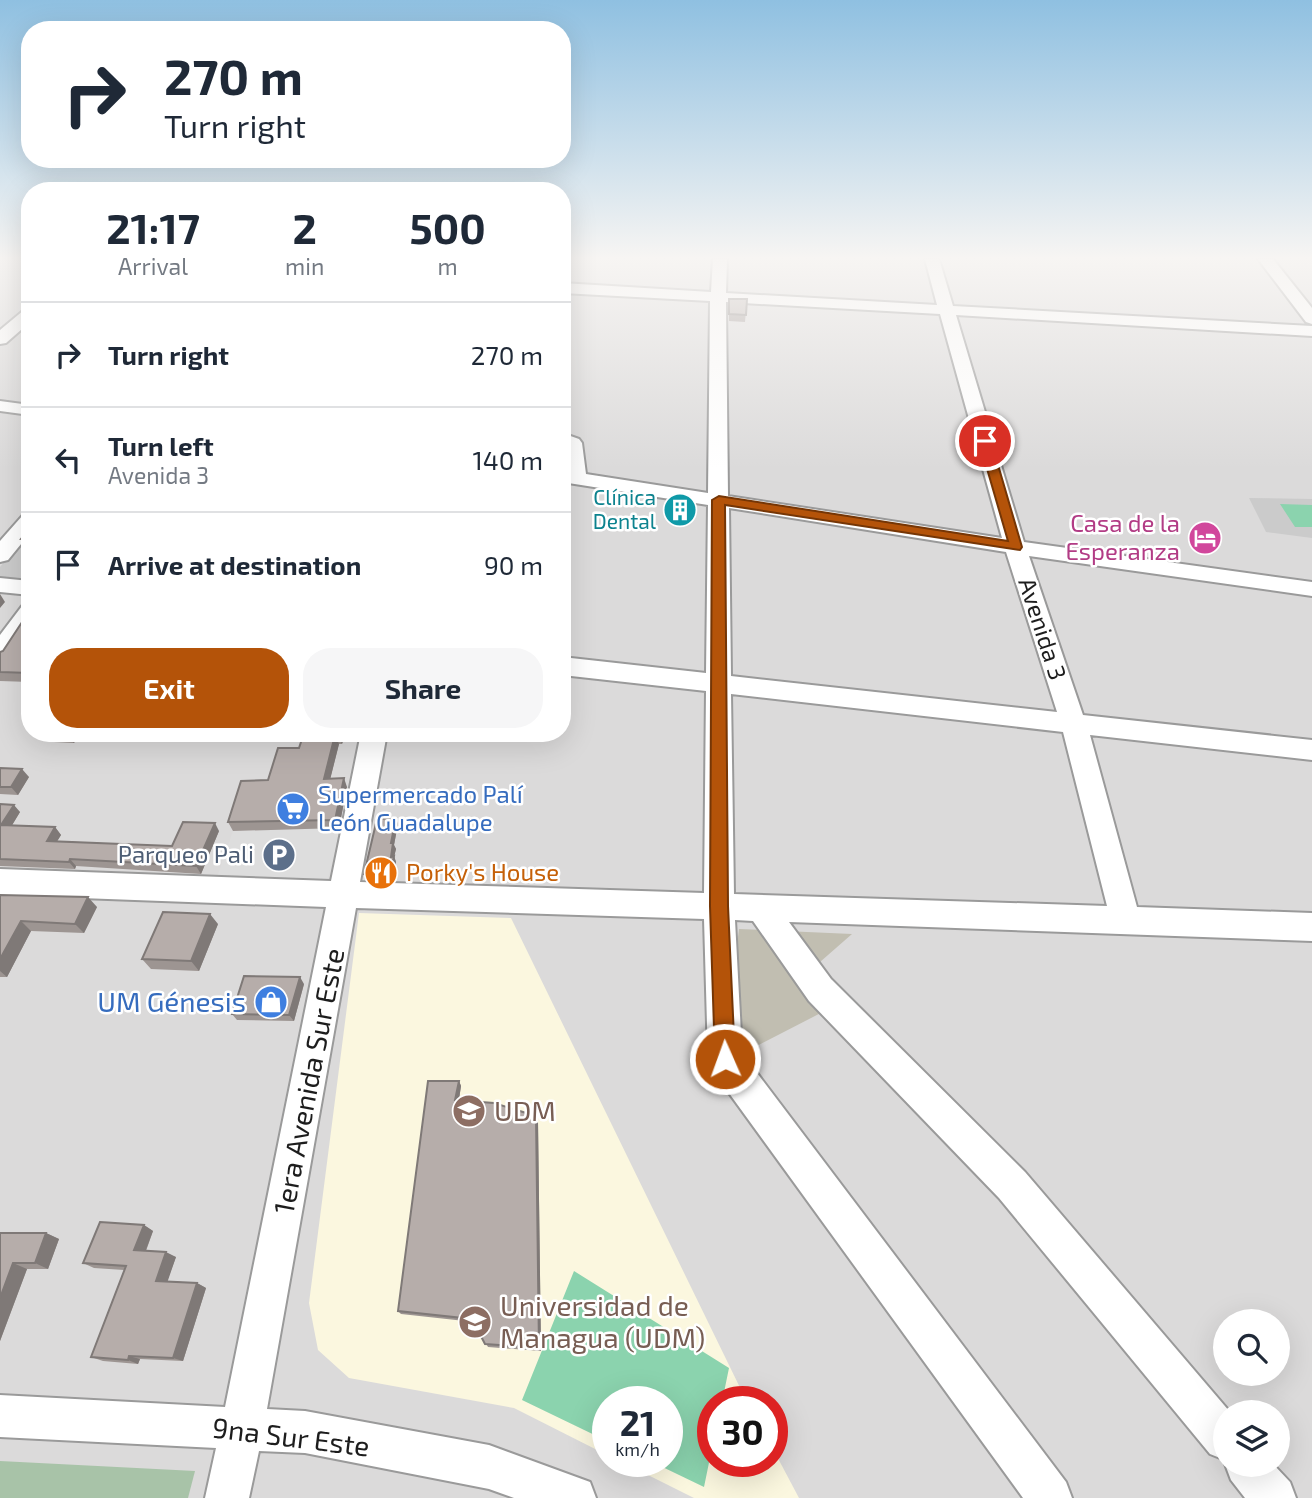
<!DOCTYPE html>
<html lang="en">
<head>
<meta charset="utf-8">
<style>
	body { margin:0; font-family:"Exo 2",sans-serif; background:#f6f6f7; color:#1f2937; height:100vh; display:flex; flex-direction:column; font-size:26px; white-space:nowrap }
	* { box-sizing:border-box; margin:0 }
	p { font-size:23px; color:#747a83 }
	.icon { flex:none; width:38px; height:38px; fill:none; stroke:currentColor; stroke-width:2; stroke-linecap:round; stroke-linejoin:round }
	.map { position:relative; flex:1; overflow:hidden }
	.sheet { position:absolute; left:21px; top:182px; width:550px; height:560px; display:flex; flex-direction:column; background:#fff; border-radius:28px; box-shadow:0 7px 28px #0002 }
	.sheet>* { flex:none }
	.guide { position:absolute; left:21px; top:21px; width:550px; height:147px; border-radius:28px; box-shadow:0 7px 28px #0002; background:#fff; color:#1f2937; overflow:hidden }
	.fabs { position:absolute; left:1213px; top:1309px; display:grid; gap:14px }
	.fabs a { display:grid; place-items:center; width:77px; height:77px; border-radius:50%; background:#fff; box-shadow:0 7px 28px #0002; font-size:35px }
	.speed { position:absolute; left:592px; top:1386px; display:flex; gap:14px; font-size:35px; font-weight:700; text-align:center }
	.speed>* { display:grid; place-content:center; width:91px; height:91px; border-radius:50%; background:#fff; box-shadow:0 7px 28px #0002; line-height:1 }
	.speed small { font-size:18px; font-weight:400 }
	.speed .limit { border:10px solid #d22; background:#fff; color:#111 }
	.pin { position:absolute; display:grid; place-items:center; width:60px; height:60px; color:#fff; margin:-30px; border:4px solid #fff; border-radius:50%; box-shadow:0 2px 7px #0007 }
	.me { position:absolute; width:77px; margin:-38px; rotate:358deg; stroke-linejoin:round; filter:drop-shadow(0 0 5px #0008) }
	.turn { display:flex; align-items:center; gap:24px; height:147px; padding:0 28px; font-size:32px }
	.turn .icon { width:91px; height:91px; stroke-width:2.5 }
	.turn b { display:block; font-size:49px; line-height:60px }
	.eta { display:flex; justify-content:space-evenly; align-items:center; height:119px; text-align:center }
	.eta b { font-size:42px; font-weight:700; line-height:49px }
	.button { display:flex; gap:14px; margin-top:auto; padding:14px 28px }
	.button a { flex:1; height:80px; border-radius:28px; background:#b45309; color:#fff; font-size:28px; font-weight:700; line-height:80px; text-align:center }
	.button a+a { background:#f6f6f7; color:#1f2937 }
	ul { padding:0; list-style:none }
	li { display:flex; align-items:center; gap:21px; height:105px; padding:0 28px; border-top:2px solid #e0e1e3 }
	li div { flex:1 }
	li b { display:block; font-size:26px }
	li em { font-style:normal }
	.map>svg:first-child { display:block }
</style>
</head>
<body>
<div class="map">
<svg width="1312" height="1498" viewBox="0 0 1312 1498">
	<rect width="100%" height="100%" fill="#ede9e4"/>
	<path fill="#dbdada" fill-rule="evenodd" d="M0,259H30V733H562V259H1312V1498H0ZM1225,1321H1278V1374H1225ZM607,1402H667V1461H607ZM712,1402H772V1461H712ZM1225,1412H1278V1465H1225Z"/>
	<path fill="#fbf7df" d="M359,913L511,918L747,1402H712V1461H772V1447L799,1498H694L620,1461H667V1402H607V1455L514,1408L349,1378L318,1350L309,1303Z"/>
	<path fill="#cbcbcb" d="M1249,498L1312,499V538L1266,532Z
		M30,530V583L0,579V567Z"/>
	<path fill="#c1beb1" d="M739,929L852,934L820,962L846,1000L747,1051L739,1011L735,961Z"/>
	<path fill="#a8c3a8" d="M0,1461L195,1471L188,1498H0Z"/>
	<path fill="#8bd3ae" d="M1280,504L1312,505V527H1295Z
		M574,1271L729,1368L722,1402H712V1448L704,1487L650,1461H667V1402H607V1441L522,1400Z"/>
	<path fill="#ddd" d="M341,828L327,882L216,880L233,831Z"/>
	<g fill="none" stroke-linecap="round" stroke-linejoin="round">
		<defs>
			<path id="minor" d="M713,259H727L726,293L937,305L925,259H939L953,306L1312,326V336L956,315L1024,542L1312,582V596L1029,556L1083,715L1312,740V760L1090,735L1137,907L1312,913V941L789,922L831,979L1025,1172L1230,1412H1225V1460L1210,1454L999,1198L809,1001L753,921L735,920L742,1053L1066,1482L1072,1498H1023L713,1071L708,1059L704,919L356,908L267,1409L305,1411L489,1445L590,1482L596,1498H514L489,1489L305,1453L259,1451L249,1498H205L216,1448L0,1437V1395L225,1407L326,907L0,895V869L331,881L361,733H387L360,882L704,893L706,691L562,675V657L706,673L708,505L562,482V470L566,471L562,433L579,439L582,443L586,474L708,493L710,301L562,293V283L711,292ZM726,302L940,314L1002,538L728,496ZM729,508L1006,552L1057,712L731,676ZM731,694L1063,732L1107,906L734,894Z
				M1258,259H1273L1312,308V324L1306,322Z
				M30,308V322L6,343L0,344V330L24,310Z
				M0,401L30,405V415L0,411Z
				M30,513V533L8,560L0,562V541L23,515Z
				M0,578L30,581V595L0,592Z
				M30,603V628L8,659L0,661V635L22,606Z
				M1225,1464L1274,1465L1290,1482L1296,1498H1245L1231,1480Z"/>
		</defs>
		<use href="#minor" stroke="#9a9a9a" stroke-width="4"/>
		<use href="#minor" fill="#fff" fill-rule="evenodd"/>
	</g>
	<path fill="#9d9592" d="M729,299H747L745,322L729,321Z
		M30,528V554L21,539Z
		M30,610V682L0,681V652L3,651Z
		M79,733L74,743L54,742L48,734Z
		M304,733H352L351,738H344L342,744H339L330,779L347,787L339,828L233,831L228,822L299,748Z
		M0,768L29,777L18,795L0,794Z
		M0,804L20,812L12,825L55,827L61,835L57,841L172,846L219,831L201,874L76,866L75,869L0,866Z
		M398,824L394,845L396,849L394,856L396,862L393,880H367L364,874Z
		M0,895L97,907L84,933L31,931L7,977H0Z
		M218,924L199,971L151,969L142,959Z
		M304,984L294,1021L237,1020L232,1014Z
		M459,1081L461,1086L459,1100L538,1122L541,1351L488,1347L474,1322L401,1314L398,1311Z
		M144,1225L153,1231L146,1251L176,1257L167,1281L197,1283L206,1288L183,1361L140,1359L138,1364L103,1361L91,1357L124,1270L94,1268L83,1263Z
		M0,1233H46L59,1239L48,1269H27L0,1341Z"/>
	<path fill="#7f7977" d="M0,594L5,602L0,608Z
		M69,733H79L74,743L68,735Z
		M339,733H342L344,738L342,744L338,735Z
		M335,735L339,744L328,788L324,779Z
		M22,769L29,777L18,795L11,787Z
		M344,778L347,787L339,828L335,820Z
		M14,805L20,812L8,832L1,825Z
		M396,818L398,824L394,845L396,849L393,862L391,857V843Z
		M215,823L219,831L201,874L196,866Z
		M55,827L61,835L53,848L47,841Z
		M394,856L396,862L393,880L390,875Z
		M70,859L76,866L75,869L69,862Z
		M88,897L97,907L84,933L75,924Z
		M210,914L218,924L199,971L191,961Z
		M21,921L31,931L7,977L0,971V959Z
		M300,977L304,984L294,1021L289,1015Z
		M459,1081L461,1086L458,1105L455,1100Z
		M536,1116L538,1122L541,1351L539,1348Z
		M144,1225L153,1231L144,1255L134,1250Z
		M46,1233L59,1239L48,1269L35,1263Z
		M166,1252L176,1257L166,1286L156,1281Z
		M13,1263L27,1269L0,1341V1298Z
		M197,1283L206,1288L183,1361L173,1358Z
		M129,1356L140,1359L138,1364L128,1360Z"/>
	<path fill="#b6adaa" stroke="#7f7977" stroke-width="2" d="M729,299H747L746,315L729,314Z
		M30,528V540L21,539Z
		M30,610V673L0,672V652L3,651Z
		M49,733H69L68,735L48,734Z
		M304,733H339L338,735H335L324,779L344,778L335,820L228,822L241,781L268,780L278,748H299Z
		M0,768L22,769L11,787H0Z
		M0,804L14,805L1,825L55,827L47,841L172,846L183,822L215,823L196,866L70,859L69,862L0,859Z
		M396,818L391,843H393L391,857L394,856L390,875L364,874L377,819Z
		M0,895L88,897L75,924L21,921L0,959Z
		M163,912L210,914L191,961L142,959Z
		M244,976L300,977L289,1015L232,1014Z
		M428,1081H459L455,1100L494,1103L536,1116L539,1348L485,1344L472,1319L398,1311Z
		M100,1222L144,1225L134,1250L166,1252L156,1281L197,1283L173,1358L129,1356L128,1360L91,1357L126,1266L83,1263Z
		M0,1233H46L35,1263H13L0,1298Z"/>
	<linearGradient id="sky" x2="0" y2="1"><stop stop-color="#8fc0e1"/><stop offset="0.55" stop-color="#f7f5f3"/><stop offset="1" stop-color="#f7f5f3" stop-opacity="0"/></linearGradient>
	<rect width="1312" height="469" fill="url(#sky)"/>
	<path fill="#b45309" stroke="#753606" stroke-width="2" d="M985,438L991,441L1022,547L1020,550L725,505L728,906L735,1059L732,1066L725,1069L718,1066L715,1059L710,906L712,500L719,496L1008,541L979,441Z"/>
	<defs>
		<symbol id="building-disc" viewBox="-11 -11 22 22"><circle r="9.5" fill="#0f9aa8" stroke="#fff"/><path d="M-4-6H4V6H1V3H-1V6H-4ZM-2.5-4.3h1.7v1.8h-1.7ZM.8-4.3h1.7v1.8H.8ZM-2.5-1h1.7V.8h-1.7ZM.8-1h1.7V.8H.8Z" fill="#fff"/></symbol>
		<symbol id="hotel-disc" viewBox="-11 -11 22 22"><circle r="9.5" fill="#d1479c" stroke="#fff"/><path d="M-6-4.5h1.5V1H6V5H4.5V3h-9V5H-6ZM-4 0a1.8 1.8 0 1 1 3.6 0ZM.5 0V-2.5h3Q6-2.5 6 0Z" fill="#fff"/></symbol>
		<symbol id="supermarket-disc" viewBox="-11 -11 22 22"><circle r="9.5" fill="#3f7fe0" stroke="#fff"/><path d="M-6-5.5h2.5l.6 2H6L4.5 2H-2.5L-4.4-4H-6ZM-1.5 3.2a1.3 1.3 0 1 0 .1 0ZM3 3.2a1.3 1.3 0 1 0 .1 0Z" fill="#fff"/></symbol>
		<symbol id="parking-disc" viewBox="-11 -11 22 22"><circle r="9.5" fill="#5c6f8a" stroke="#fff"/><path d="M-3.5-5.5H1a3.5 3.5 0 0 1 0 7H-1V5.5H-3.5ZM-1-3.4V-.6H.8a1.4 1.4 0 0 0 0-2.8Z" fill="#fff"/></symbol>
		<symbol id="restaurant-disc" viewBox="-11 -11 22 22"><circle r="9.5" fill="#e8710a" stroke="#fff"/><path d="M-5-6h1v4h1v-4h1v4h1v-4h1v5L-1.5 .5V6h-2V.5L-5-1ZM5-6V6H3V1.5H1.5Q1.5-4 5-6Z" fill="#fff"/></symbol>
		<symbol id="shop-disc" viewBox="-11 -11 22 22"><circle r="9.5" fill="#3f7fe0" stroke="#fff"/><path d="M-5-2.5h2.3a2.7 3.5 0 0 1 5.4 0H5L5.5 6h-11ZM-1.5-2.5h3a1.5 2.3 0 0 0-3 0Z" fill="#fff"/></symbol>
		<symbol id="university-disc" viewBox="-11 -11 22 22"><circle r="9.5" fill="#8d6e63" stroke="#fff"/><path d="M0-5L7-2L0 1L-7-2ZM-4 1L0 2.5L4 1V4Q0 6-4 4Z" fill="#fff"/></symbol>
		<symbol id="school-disc" viewBox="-11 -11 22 22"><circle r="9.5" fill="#8d6e63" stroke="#fff"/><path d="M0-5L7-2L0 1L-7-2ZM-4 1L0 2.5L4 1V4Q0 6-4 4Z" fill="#fff"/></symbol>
	</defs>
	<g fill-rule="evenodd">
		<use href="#building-disc" x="661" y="491" width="38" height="38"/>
		<use href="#hotel-disc" x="1186" y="519" width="38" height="38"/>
		<use href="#supermarket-disc" x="274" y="790" width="38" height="38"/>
		<use href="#parking-disc" x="260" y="836" width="38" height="38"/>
		<use href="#restaurant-disc" x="362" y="854" width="38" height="38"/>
		<use href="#shop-disc" x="252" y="983" width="38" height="38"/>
		<use href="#university-disc" x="450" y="1092" width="38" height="38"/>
		<use href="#school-disc" x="456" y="1303" width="38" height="38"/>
	</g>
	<g text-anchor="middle" stroke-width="5" stroke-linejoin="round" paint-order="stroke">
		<g font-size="21" fill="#0d838f" stroke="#fff" text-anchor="end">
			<text x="656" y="505">Clínica<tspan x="656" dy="24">Dental</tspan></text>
		</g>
		<g font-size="24" fill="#b23c85" stroke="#fff" text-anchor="end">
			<text x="1180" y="532">Casa de la<tspan x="1180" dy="28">Esperanza</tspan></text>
		</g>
		<g font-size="24" fill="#1d1d1d" stroke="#fff">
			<text transform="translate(1042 629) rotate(72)" y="8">Avenida 3</text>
		</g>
		<g font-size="24" fill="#366cbe" stroke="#fff" text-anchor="start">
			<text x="318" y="803">Supermercado Palí<tspan x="318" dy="28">León Guadalupe</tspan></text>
		</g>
		<g font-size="24" fill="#4e5e75" stroke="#fff" text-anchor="end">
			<text x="254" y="863">Parqueo Pali</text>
		</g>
		<g font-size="24" fill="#c56008" stroke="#fff" text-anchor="start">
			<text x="406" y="881">Porky's House</text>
		</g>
		<g font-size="28" fill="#366cbe" stroke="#fff" text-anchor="end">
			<text x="246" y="1012">UM Génesis</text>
		</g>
		<g font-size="28" fill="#1d1d1d" stroke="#fff">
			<text transform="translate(309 1081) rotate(-79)" y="10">1era Avenida Sur Este</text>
			<text transform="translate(291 1437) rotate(7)" y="10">9na Sur Este</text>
		</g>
		<g font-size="28" fill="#785e54" stroke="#fff" text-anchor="start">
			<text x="494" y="1121">UDM</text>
			<text x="500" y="1316">Universidad de<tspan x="500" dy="32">Managua (UDM)</tspan></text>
		</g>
	</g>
</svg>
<div class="fabs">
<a><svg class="icon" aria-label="search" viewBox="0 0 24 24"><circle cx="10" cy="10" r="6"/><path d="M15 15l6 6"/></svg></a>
<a><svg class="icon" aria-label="layers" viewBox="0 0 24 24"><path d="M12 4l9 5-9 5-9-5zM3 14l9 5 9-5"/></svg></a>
</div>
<div class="speed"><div>21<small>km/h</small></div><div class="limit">30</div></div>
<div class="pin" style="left:985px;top:441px;background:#d93025"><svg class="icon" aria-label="arrive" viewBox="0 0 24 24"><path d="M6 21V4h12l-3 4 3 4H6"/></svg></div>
<svg class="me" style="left:725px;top:1059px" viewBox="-20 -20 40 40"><circle r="17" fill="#b45309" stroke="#fff" stroke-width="3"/><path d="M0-11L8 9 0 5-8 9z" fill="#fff"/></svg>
<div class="guide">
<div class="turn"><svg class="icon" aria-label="right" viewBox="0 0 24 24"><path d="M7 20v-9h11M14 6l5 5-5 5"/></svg><div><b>270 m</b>Turn right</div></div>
</div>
<section class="sheet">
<div class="eta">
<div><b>21:17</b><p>Arrival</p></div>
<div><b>2</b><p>min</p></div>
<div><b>500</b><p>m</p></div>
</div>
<ul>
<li><svg class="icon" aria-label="right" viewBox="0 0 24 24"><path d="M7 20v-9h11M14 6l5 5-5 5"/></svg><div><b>Turn right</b></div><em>270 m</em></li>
<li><svg class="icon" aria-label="left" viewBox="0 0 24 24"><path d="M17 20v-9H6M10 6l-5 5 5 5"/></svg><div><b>Turn left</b><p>Avenida 3</p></div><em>140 m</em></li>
<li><svg class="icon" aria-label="arrive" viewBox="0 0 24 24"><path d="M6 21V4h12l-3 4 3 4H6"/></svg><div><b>Arrive at destination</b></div><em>90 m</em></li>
</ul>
<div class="button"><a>Exit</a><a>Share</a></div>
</section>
</div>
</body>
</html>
